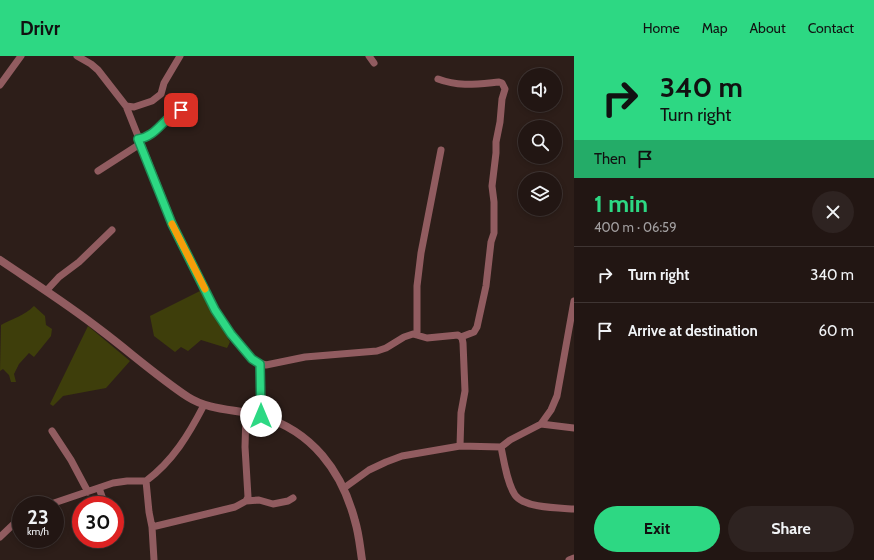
<!DOCTYPE html>
<html lang="en">
<head>
<meta charset="utf-8">
<style>
	body { margin:0; font-family:Cabin,sans-serif; background:#2e2321; color:#f1f3f6; height:100vh; display:flex; flex-direction:column; font-size:15px; white-space:nowrap }
	* { box-sizing:border-box; margin:0 }
	p { font-size:13px; color:#a29fa0 }
	.icon { flex:none; width:22px; height:22px; fill:none; stroke:currentColor; stroke-width:2; stroke-linecap:round; stroke-linejoin:round }
	.map { position:relative; flex:1; overflow:hidden }
	.drawer { display:flex; flex-direction:column; background:#221613; width:300px }
	.drawer>* { flex:none }
	.banner { background:#2dd883; color:#111; overflow:hidden }
	.tools { position:absolute; left:518px; top:12px; display:grid; gap:8px }
	.tools a { display:grid; place-items:center; width:44px; height:44px; border-radius:50%; background:#221613; box-shadow:0 2px 6px #0003,0 0 0 1px #3f3533; font-size:20px }
	.speed { position:absolute; left:12px; top:440px; display:flex; gap:8px; font-size:20px; font-weight:700; text-align:center }
	.speed>* { display:grid; place-content:center; width:52px; height:52px; border-radius:50%; background:#221613; box-shadow:0 2px 6px #0003,0 0 0 1px #3f3533; line-height:1 }
	.speed small { font-size:10px; font-weight:400 }
	.speed .limit { border:6px solid #d22; background:#fff; color:#111 }
	.pin { position:absolute; display:grid; place-items:center; width:34px; height:34px; color:#fff; margin:-17px; border-radius:8px; box-shadow:0 2px 6px #0006 }
	.me { position:absolute; width:44px; margin:-22px; rotate:0deg; stroke-linejoin:round; filter:drop-shadow(0 0 3px #0008) }
	.turn { display:flex; align-items:center; gap:14px; height:84px; padding:0 20px; font-size:18px }
	.turn .icon { width:52px; height:52px; stroke-width:2.5 }
	.turn b { display:block; font-size:28px; line-height:34px }
	.then { display:flex; align-items:center; height:38px; padding:0 20px; background:#0003; gap:8px; font-size:15px }
	.round { display:grid; place-items:center; flex:none; width:42px; height:42px; border-radius:21px; background:#2e2321 }
	.overview { display:flex; align-items:center; justify-content:space-between; height:68px; padding:0 20px }
	h1 { font-size:24px; font-weight:800; line-height:30px; color:#2dd883 }
	.action { display:flex; gap:8px; margin-top:auto; padding:8px 20px }
	.action a { flex:1; height:46px; border-radius:24px; background:#2dd883; color:#111; font-size:16px; font-weight:800; line-height:46px; text-align:center }
	.action a+a { background:#2e2321; color:#f1f3f6 }
	ul { padding:0; list-style:none }
	li { display:flex; align-items:center; gap:12px; height:56px; padding:0 20px; border-top:1px solid #3f3533 }
	li div { flex:1 }
	li b { display:block; font-size:15px }
	li em { font-style:normal }
	header { display:flex; align-items:center; gap:24px; box-sizing:border-box; height:56px; padding:0 20px; background:#2dd883; color:#111 }
	header strong { font-size:19px }
	nav { display:flex; gap:22px; margin-inline-start:auto; font-size:14px }
	main { display:flex; flex:1; min-height:0 }
	.map>svg:first-child { display:block }
</style>
</head>
<body>
<header>
<strong>Drivr</strong>
<nav><a>Home</a><a>Map</a><a>About</a><a>Contact</a></nav>
</header>
<main>
<div class="map">
<svg width="574" height="504" viewBox="0 0 574 504">
	<rect width="100%" height="100%" fill="#2d1e19"/>
	<path fill="#3e3e0b" d="M200,235L230,286L227,292L201,284L188,295L181,291L175,296L154,280L150,260Z
		M34,250L45,260L46,269L52,273L51,280L34,301L29,297L19,308L14,318L16,326H11L9,319L3,313L0,315L1,269C12,263 25,259 34,250Z
		M88,270L130,305L106,332L63,340L53,350L50,348Z"/>
	<g fill="none" stroke-linecap="round" stroke-linejoin="round">
		<path stroke="#915c60" stroke-width="7" d="M77,0L91,8L98,14L126,50L173,168L215,254L231,278L255,306L266,309L305,301L377,295L386,292L404,281L413,278L427,282L458,279L462,282L463,287L465,335L461,357L460,390
			M369,0L374,7
			M438,23C459,31 477,28 499,26L502,27L505,33L502,43L500,66L496,86V97L492,130L494,146V177L491,186L486,230L477,271L474,276L461,281
			M0,29L21,0
			M126,50L134,51L152,45L161,38L164,27L180,0
			M138,83C157,80 163,60 181,54
			M98,115L140,88
			M47,234L59,221L79,206L112,174
			M417,279V230L421,197L441,94
			M260,308L261,360
			M541,368L574,372
			M52,375L71,404L88,436
			M501,391C504,405 507,427 515,439C524,452 559,452 574,453
			M146,425L149,456L152,471L154,504
			M99,432L105,449
			M344,432L369,414L386,406L402,400L460,390L501,391L510,384L541,368L551,354L557,340L574,245
			M246,445L259,444L273,448L288,445L293,442
			M48,449L113,427L127,425H146C173,405 189,378 204,349
			M152,471L235,451L246,445L248,441L245,391L246,357
			M0,481L21,461
			M569,504L574,502"/>
		<path stroke="#915c60" stroke-width="8" d="M0,204C34,227 69,249 102,275C131,297 158,321 188,341C210,355 237,353 261,360C312,375 342,415 355,465C359,478 360,491 362,504"/>
	</g>
	<g fill="none" stroke-linecap="round" stroke-linejoin="round">
		<defs>
			<path id="route" d="M181,54C164,60 157,81 138,83L172,168L215,254L231,278L252,303L260,308L261,360"/>
		</defs>
		<use href="#route" stroke="#1d8c55" stroke-width="10"/>
		<use href="#route" stroke="#2dd883" stroke-width="7"/>
		<path stroke="#f59e0b" stroke-width="7" d="M172,168L205,233"/>
	</g>
</svg>
<div class="tools">
<a><svg class="icon" aria-label="sound" viewBox="0 0 24 24"><path d="M4 9h4l5-4v14l-5-4H4zM17 9q2 3 0 6"/></svg></a>
<a><svg class="icon" aria-label="search" viewBox="0 0 24 24"><circle cx="10" cy="10" r="6"/><path d="M15 15l6 6"/></svg></a>
<a><svg class="icon" aria-label="layers" viewBox="0 0 24 24"><path d="M12 4l9 5-9 5-9-5zM3 14l9 5 9-5"/></svg></a>
</div>
<div class="speed"><div>23<small>km/h</small></div><div class="limit">30</div></div>
<div class="pin" style="left:181px;top:54px;background:#d93025"><svg class="icon" aria-label="arrive" viewBox="0 0 24 24"><path d="M6 21V4h12l-3 4 3 4H6"/></svg></div>
<svg class="me" style="left:261px;top:360px" viewBox="-20 -20 40 40"><circle r="19" fill="#fff"/><path d="M0-13L10 11 0 6-10 11z" fill="#2dd883"/></svg>
</div>
<section class="drawer">
<div class="banner">
<div class="turn"><svg class="icon" aria-label="right" viewBox="0 0 24 24"><path d="M7 20v-9h11M14 6l5 5-5 5"/></svg><div><b>340 m</b>Turn right</div></div>
<div class="then">Then<svg class="icon" aria-label="arrive" viewBox="0 0 24 24"><path d="M6 21V4h12l-3 4 3 4H6"/></svg></div>
</div>
<div class="overview"><div><h1>1 min</h1><p>400 m · 06:59</p></div><a class="round"><svg class="icon" aria-label="close" viewBox="0 0 24 24"><path d="M6 6l12 12M18 6L6 18"/></svg></a></div>
<ul>
<li><svg class="icon" aria-label="right" viewBox="0 0 24 24"><path d="M7 20v-9h11M14 6l5 5-5 5"/></svg><div><b>Turn right</b></div><em>340 m</em></li>
<li><svg class="icon" aria-label="arrive" viewBox="0 0 24 24"><path d="M6 21V4h12l-3 4 3 4H6"/></svg><div><b>Arrive at destination</b></div><em>60 m</em></li>
</ul>
<div class="action"><a>Exit</a><a>Share</a></div>
</section>
</main>
</body>
</html>
